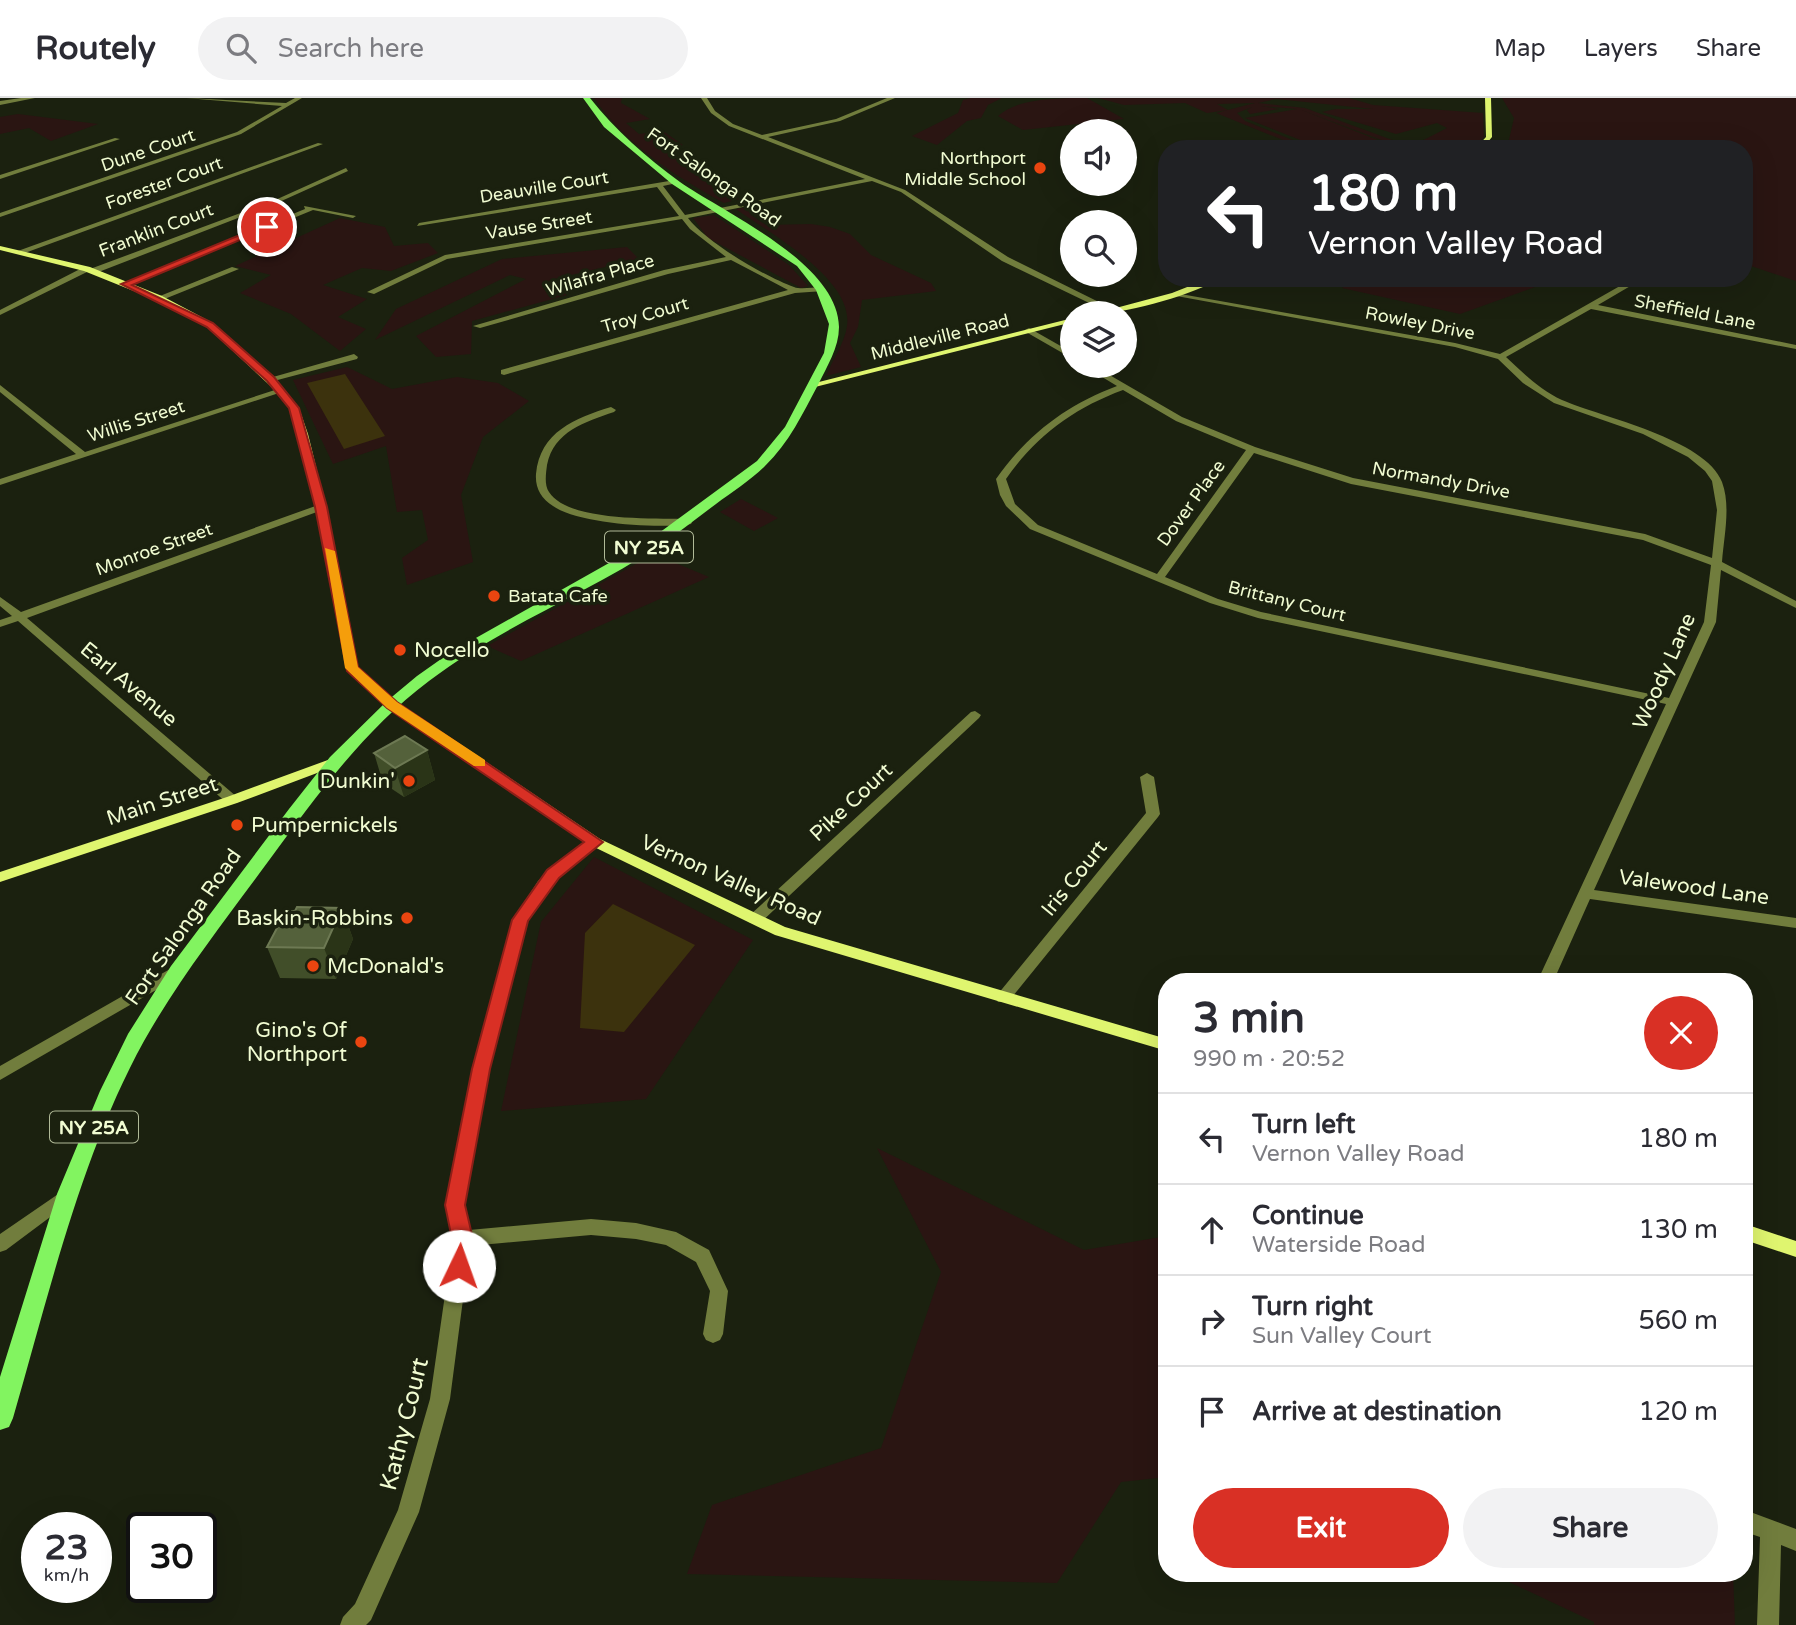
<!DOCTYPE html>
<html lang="en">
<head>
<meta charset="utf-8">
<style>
	body { margin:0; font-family:"Varela Round",sans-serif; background:#f2f2f3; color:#2b2b33; height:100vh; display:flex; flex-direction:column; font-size:26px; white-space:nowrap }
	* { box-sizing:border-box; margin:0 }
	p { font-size:23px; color:#7c7c81 }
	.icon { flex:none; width:38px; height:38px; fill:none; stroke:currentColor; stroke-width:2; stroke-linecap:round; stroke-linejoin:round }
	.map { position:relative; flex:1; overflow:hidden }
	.drawer { position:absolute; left:1158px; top:875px; width:595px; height:609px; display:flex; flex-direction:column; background:#fff; border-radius:28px; box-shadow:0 7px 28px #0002 }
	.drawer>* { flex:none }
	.top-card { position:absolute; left:1158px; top:42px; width:595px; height:147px; border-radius:28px; box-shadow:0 7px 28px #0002; background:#202124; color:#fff; overflow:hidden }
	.buttons { position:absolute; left:1060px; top:21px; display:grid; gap:14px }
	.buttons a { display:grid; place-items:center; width:77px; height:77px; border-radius:50%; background:#fff; box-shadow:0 7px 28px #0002; font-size:35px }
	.speed { position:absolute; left:21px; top:1414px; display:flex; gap:14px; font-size:35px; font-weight:700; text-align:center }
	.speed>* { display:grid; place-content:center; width:91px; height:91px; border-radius:50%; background:#fff; box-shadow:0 7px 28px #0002; line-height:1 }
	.speed small { font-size:18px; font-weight:400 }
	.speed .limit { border:4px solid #111; border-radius:10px; background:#fff; color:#111 }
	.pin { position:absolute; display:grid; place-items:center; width:60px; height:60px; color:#fff; margin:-30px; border:4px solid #fff; border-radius:50%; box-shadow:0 2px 7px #0007 }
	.me { position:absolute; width:77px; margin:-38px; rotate:3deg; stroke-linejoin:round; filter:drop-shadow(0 0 5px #0008) }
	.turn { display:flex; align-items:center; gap:24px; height:147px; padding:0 35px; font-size:32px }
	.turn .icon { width:91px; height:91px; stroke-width:2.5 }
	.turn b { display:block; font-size:49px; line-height:60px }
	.round { display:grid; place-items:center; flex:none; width:74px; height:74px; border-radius:37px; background:#f2f2f3 }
	.overview { display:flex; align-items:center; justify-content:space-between; height:119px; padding:0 35px }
	h1 { font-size:42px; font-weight:700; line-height:52px }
	.button { display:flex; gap:14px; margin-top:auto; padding:14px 35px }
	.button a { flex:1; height:80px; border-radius:42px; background:#d93025; color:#fff; font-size:28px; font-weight:700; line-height:80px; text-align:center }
	.button a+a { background:#f2f2f3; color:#2b2b33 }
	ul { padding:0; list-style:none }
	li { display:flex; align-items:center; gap:21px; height:91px; padding:0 35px; border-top:2px solid #e1e1e2 }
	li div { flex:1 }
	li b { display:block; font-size:26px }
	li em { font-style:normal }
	header { display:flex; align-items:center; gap:42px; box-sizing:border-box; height:98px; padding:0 35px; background:#fff; border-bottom:2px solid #e1e1e2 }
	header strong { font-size:33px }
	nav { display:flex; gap:38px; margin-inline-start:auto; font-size:24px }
	.search { width:490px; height:63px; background:#f2f2f3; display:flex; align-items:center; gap:18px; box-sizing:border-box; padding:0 24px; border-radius:38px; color:#7c7c81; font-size:26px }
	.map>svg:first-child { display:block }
</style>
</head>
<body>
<header>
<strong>Routely</strong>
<div class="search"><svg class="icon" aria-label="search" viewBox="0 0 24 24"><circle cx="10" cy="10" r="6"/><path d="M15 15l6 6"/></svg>Search here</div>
<nav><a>Map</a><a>Layers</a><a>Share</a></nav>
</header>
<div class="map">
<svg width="1796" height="1527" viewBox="0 0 1796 1527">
	<rect width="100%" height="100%" fill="#1b210f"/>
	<path fill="#2a1512" d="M594,0H622L621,5L650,21L626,25L639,36L663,33L683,47L665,51L709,85L740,101L724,105C675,78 626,47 594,0Z
		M970,0H1002L988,7L981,20L967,23L937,47L912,38L958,15L963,2Z
		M1087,0L1124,21L1023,32L998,18C1017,0 1059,0 1087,0Z
		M1098,0H1349L1373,7L1483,15L1484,39L1472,51H1406L1447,30L1437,25L1396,36L1322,14L1336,11H1373L1276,1L1258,5L1305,10L1395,43L1401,50L1392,51L1384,43L1299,11L1383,44L1323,51L1245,20L1297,11L1261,8L1279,11L1250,16L1247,12L1252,9L1237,15L1245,23L1315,51H1305L1216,15L1255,5L1217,6L1228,12L1207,15L1185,5L1124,7Z
		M1502,0H1796V183L1745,166V51H1501L1508,46L1514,20Z
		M18,16L98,26L51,43L29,30L0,36V19Z
		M757,107L763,114L751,117L766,127L811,126L830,129L850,136L871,157L931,185L936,193L862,202L858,229L850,245L861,269L826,278C832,263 845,244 847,228C854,181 769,135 736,111Z
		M714,117L789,167L808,188L801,190L708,140L693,120Z
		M340,120L385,129L394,148L428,145L438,155L391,173L362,170L323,187L367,201L338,219L366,231L340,253L291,216L240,195L271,177L235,168Z
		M627,149L639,161L550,182L567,197L472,223L471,256L436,259L416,238L526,181L510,177L375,242L396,211L502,161Z
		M1357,180H1560L1460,216L1342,190Z
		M347,269L392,291L457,279L498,285L529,303L483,339L461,397L473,464L407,487L402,460L428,442L422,412L397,414L386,348L333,366L293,282Z
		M741,401L778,420L754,433L720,414Z
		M654,456L709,479L521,563L487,548Z
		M594,759L753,842L646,1001L501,1013L541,824Z
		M877,1050L1084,1152L1167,1138V1379L1121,1384L1057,1485L687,1476L712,1407L881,1350L941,1174Z
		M1490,1475H1733L1735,1527H1594V1524Z"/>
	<path fill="#3c320d" d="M345,276L385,338L344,351L307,285Z
		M613,806L695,847L624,934L580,930L585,835Z"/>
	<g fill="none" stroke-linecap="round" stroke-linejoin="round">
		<path fill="#717d3d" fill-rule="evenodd" d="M21,0H35L0,7V3Z
			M186,0L286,5L295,0H302L241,36L0,119V115L237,34L282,8Z
			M701,0H707L715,13L733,26L762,37L836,21L887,0H895L840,23L768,39L905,92L1008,159L1117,213L1110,215L1002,163L901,94L872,83L688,120C706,144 765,179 794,189C801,192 813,189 821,189H824V193L795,195L504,277L501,276V272L788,192L731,162L668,176L480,230L473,228L664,172L726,159L690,131L682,121L447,161L374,196L367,194L445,157L679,118L657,89L417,128L419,125L675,82L677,85L663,88L685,117L865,81L729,28L711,15Z
			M115,40L120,41L0,81V77Z
			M318,45L323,46L22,156L15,154Z
			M346,70L348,73L277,105L96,175L89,173L0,217V212L84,169L90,171L273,103Z
			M304,108L356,118L353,120L313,112L128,188L121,186L305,111Z
			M232,169L239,171L162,202L155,200Z
			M1634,180H1644L1598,207L1796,247V251L1591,211L1506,259C1523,275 1540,292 1562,302C1601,319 1706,341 1722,384C1731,408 1724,438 1722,464L1796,503V510L1721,472L1716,524L1594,792L1796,820V830L1590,801L1553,884H1537L1666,606L1258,520L1210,505L1030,431L1006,408L1000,397L996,381C1027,337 1066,307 1117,288L1084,268H1094L1182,319L1255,349L1353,380L1645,436L1712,460L1717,412L1712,383L1705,373L1688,359L1643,336L1554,305L1523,285L1498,261L1455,249L1171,197L1175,195L1455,245L1500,256ZM1123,292L1176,323L1246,352L1157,476L1038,427L1015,406L1006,381C1036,338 1074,310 1123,292ZM1254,355L1351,386L1643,442L1711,467L1704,524L1669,600L1261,514L1218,501L1165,479Z
			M1029,230L1073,255V261L1026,234L1025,232Z
			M354,256L358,259L357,261L270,284L266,281Z
			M0,287L85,354L278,291L285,293L0,387V381L76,356L0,294Z
			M611,309L616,312L614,314C585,324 554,333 547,367C546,375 544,387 549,394C568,424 654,420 687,421L692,424L691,426C660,431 578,426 553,408C541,400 535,390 536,376C540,334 575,320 611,309Z
			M321,406L326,409L325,411L27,520L237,699L239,702L237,705H227L18,523L0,529V522L12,518L0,508V499L21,514Z
			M975,613L981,617L979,620L760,825H750L748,821L750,817L971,614Z
			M1147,675L1154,679L1160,716L1158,719L1008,904H998L995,900L998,896L1146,715L1140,679Z
			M595,739L600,741L602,744L600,747L568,769L548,789L527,822L489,971L464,1107L469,1132L591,1121L636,1125L676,1134L709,1152L728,1193L723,1236L720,1242L713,1245L706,1242L703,1236L710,1193L696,1164L666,1147L636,1141L591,1137L470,1148L450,1301L419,1414L371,1522L366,1527H340L343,1519L355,1506L398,1412L430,1301L453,1141L446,1107L473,971L513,822L538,783L558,763Z
			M177,867L182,869L185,873L182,877L0,982V968Z
			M67,1090L73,1092L76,1097L73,1102L6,1152L0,1154V1136Z
			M1745,1412L1796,1431V1453L1781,1447L1779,1527H1757L1760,1439L1745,1434Z"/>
		<path fill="#dff56f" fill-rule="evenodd" d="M1485,0H1491L1492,39L1482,51H1475L1486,39Z
			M0,148L90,169L162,198L213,225L284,291L299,310L308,336L326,409L358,569L396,603L600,741L785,829L1167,941V953L775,837L590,747L388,609L346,570L316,409L298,336L290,310L278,295L207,229L156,202L84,173L0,152Z
			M1210,180H1221C1195,196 1127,216 1097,215L1172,195Z
			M1073,220V224L815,289L811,286Z
			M336,659L341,660L342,663L341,666L237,705L0,784V774L227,699Z
			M1745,1126L1796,1143V1159L1745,1142Z"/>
		<path fill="#82f460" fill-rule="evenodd" d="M583,0H590C615,32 647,60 680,84C726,116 838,165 839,229C839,250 827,268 818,287C803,315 789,345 765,368C751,382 732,394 716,406C697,420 678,435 659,448C585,497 500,529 429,583C365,631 317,697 270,761C227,820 180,879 144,943C81,1057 49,1196 13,1320L9,1329L0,1332V1279L57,1096L100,993L128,936L171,868L289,711L330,659L387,603L417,578L451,554L648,443L757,363L785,329L824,255L829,226L816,192L797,168L672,86L604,29Z"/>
	</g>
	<path fill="#414e29" d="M427,652L435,682L404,699L383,685L374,655Z
		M342,810L353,841L336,881L280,880L267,849Z"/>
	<path fill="#2a3417" d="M427,652L435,682L404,699L395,670Z
		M342,810L353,841L336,881L324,850Z"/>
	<path fill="#54613b" stroke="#6d7953" stroke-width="2" d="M405,638L427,652L395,670L374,655Z
		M297,809L342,810L324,850L267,849L286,813H295Z"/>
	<path fill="#d93025" stroke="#8d1f18" stroke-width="2" d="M264,127L271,129L132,187L213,225L274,279L299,310L327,409L358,569L397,604L603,744L559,780L528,823L490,971L465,1107L473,1141L466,1174L459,1177L451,1174L448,1168L452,1141L445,1107L472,971L512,822L547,772L584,744L387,610L347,573L315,409L289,310L267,283L207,229L121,186Z"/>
	<path fill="#f59e0b" d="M325,450L335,453L358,569L397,604L485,662V668H474L387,610L345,570Z"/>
	<g fill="#ea4510" stroke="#1b210f" stroke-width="2.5">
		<circle cx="1040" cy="70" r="7"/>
		<circle cx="494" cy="498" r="7"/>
		<circle cx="400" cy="552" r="7"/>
		<circle cx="409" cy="683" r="7"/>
		<circle cx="237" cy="727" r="7"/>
		<circle cx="407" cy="820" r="7"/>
		<circle cx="313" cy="868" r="7"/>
		<circle cx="361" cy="944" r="7"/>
	</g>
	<g text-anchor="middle" stroke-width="7" stroke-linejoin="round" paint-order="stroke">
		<g font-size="18" fill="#f1fcd2" stroke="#1b210f">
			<text transform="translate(148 52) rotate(-19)" y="6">Dune Court</text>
			<text transform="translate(714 79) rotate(35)" y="6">Fort Salonga Road</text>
			<text transform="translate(164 85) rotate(-20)" y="6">Forester Court</text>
			<text transform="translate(544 89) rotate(-9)" y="6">Deauville Court</text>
			<text transform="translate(539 127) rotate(-9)" y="6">Vause Street</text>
			<text transform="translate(156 132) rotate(-21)" y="6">Franklin Court</text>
			<text transform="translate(600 177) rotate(-16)" y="6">Wilafra Place</text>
			<text transform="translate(1695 214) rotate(11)" y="6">Sheffield Lane</text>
			<text transform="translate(645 217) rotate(-16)" y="6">Troy Court</text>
			<text transform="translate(1420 225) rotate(11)" y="6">Rowley Drive</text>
			<text transform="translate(940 239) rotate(-14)" y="6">Middleville Road</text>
			<text transform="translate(136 323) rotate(-18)" y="6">Willis Street</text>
			<text transform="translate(1441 382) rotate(10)" y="6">Normandy Drive</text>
			<text transform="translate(1191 405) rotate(-54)" y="6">Dover Place</text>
			<text transform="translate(154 451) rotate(-20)" y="6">Monroe Street</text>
			<text transform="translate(1287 503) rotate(14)" y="6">Brittany Court</text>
		</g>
		<g font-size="18" fill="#f1fcd2" stroke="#1b210f" text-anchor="end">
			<text x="1026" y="66">Northport<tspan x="1026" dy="21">Middle School</tspan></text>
			<text x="508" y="504" text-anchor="start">Batata Cafe</text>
		</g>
		<g fill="#1b210f" stroke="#b1ba98" stroke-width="2">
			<rect x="605" y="433.5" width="88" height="31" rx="5"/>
			<rect x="50" y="1013.5" width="88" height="31" rx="5"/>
		</g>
		<g font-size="19" font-weight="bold" fill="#f1fcd2">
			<text x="649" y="456">NY 25A</text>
			<text x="94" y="1036">NY 25A</text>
		</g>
		<g font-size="21" fill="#f1fcd2" stroke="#1b210f" text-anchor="start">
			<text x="414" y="559">Nocello</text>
			<text x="395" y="690" text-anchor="end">Dunkin'</text>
			<text x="251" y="734">Pumpernickels</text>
			<text x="393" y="827" text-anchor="end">Baskin-Robbins</text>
			<text x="327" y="875">McDonald's</text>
			<text x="347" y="939" text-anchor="end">Gino's Of<tspan x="347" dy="24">Northport</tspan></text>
		</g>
		<g font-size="21" fill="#f1fcd2" stroke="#1b210f">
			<text transform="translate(1664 573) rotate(-66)" y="7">Woody Lane</text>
			<text transform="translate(129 586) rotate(40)" y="7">Earl Avenue</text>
			<text transform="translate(162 703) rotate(-18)" y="7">Main Street</text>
			<text transform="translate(851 704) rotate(-43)" y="7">Pike Court</text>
			<text transform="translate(1074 780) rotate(-51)" y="7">Iris Court</text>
			<text transform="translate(731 782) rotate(24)" y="7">Vernon Valley Road</text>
			<text transform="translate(1694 789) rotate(8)" y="7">Valewood Lane</text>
			<text transform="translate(183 829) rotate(-55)" y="7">Fort Salonga Road</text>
		</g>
		<g font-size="24" fill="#f1fcd2" stroke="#1b210f">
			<text transform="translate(404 1326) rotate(-76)" y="8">Kathy Court</text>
		</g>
	</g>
</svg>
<div class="buttons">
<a><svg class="icon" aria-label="sound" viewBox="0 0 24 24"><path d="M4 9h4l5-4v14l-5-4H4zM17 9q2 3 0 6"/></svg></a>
<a><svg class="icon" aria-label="search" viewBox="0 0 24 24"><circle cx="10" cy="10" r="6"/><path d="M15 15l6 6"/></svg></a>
<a><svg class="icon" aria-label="layers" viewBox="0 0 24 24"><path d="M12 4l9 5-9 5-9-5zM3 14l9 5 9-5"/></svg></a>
</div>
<div class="speed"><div>23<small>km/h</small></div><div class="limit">30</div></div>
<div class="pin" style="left:267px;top:129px;background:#d93025"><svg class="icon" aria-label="arrive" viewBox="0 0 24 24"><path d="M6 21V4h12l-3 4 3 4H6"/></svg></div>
<svg class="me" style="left:459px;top:1168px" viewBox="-20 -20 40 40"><circle r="19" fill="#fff"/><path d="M0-13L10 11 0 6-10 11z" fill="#d93025"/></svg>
<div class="top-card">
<div class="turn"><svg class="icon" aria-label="left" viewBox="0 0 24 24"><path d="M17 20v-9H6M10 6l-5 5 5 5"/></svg><div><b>180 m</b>Vernon Valley Road</div></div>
</div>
<section class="drawer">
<div class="overview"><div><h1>3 min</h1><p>990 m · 20:52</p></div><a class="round" style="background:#d93025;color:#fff"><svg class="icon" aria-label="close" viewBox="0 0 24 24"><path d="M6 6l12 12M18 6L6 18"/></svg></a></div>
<ul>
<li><svg class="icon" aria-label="left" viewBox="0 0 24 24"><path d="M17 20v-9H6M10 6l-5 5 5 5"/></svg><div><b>Turn left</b><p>Vernon Valley Road</p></div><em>180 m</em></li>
<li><svg class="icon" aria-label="ahead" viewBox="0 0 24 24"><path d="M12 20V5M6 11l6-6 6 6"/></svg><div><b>Continue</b><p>Waterside Road</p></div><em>130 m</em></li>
<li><svg class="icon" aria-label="right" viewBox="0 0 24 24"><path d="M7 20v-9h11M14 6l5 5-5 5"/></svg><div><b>Turn right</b><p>Sun Valley Court</p></div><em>560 m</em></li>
<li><svg class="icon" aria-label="arrive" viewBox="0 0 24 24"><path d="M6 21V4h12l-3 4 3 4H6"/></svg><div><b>Arrive at destination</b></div><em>120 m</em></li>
</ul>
<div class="button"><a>Exit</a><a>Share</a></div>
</section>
</div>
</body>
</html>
